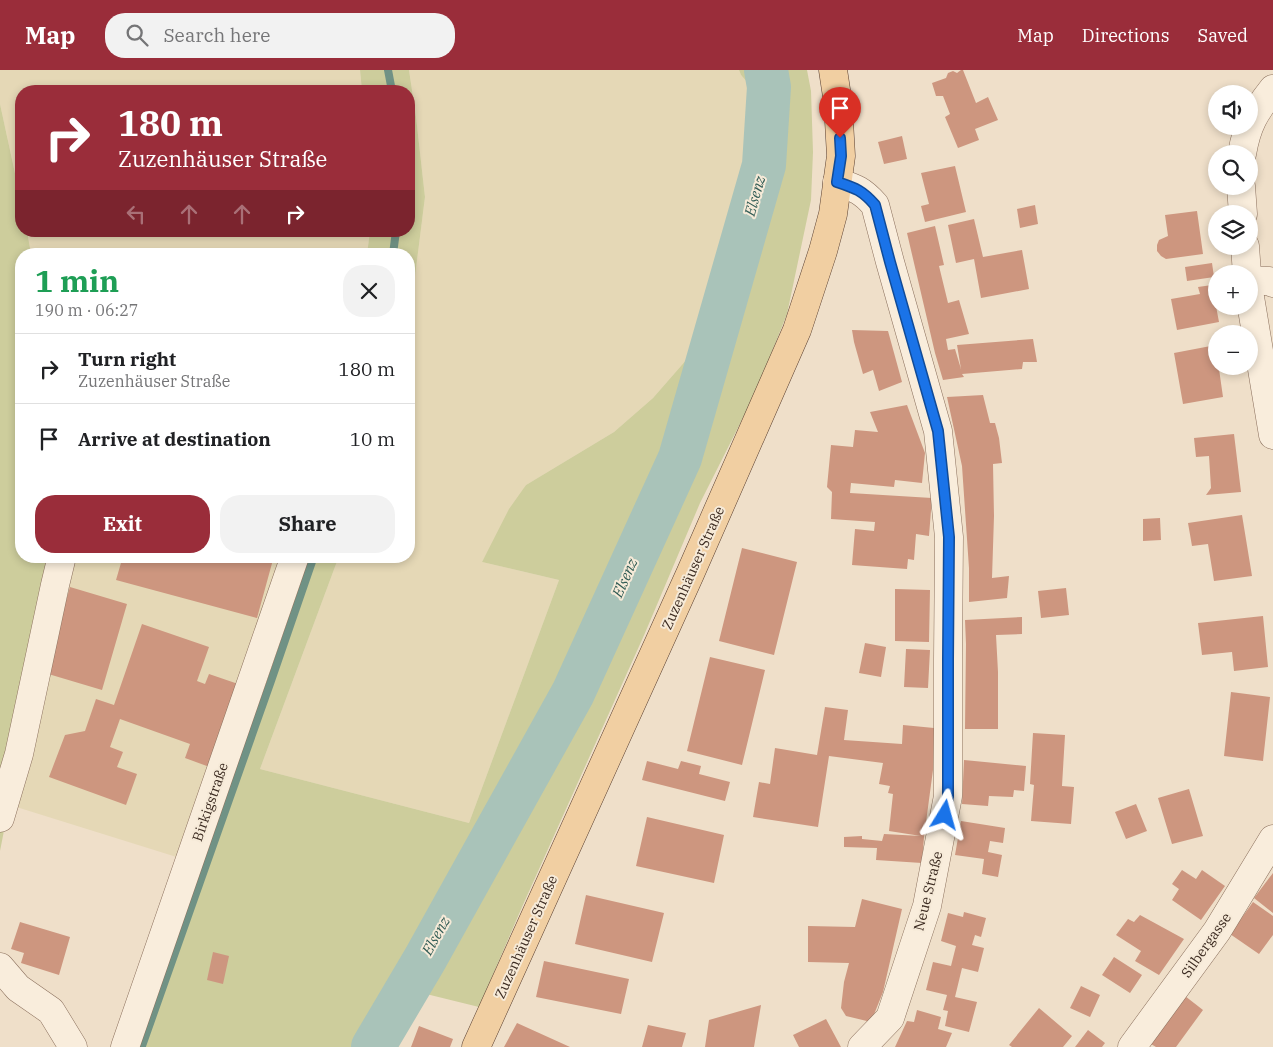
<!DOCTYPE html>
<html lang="en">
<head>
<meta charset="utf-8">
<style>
	body { margin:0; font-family:"IBM Plex Serif",serif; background:#f2f2f2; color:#202124; height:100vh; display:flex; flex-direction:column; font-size:19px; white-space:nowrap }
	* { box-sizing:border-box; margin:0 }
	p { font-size:16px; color:#757577 }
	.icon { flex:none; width:28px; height:28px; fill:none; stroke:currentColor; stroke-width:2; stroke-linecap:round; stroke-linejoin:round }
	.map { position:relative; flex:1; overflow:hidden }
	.side { position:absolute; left:15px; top:178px; width:400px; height:315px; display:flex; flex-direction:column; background:#fff; border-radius:20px; box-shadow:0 2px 8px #0003 }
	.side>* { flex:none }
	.top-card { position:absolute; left:15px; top:15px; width:400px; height:152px; border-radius:20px; box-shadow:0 2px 8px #0003; background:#9a2d3a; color:#fff; overflow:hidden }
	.tools { position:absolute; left:1208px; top:15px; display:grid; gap:10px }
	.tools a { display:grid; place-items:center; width:50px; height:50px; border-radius:50%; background:#fff; box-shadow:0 2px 8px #0003; font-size:25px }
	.pin { position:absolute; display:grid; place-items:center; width:42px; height:42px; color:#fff; margin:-51px -21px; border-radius:50% 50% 50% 0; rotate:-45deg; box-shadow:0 0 5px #0007 }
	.pin .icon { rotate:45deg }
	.me { position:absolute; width:55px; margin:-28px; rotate:8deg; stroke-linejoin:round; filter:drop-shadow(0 0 4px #0008) }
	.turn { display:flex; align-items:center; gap:18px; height:105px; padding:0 20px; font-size:22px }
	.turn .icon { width:65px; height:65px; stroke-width:2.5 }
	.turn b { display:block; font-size:35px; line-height:42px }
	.lanes { display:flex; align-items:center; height:48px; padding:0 20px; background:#0003; justify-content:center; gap:25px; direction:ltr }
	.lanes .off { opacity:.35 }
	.round { display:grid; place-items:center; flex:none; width:52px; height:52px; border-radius:20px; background:#f2f2f2 }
	.headline { display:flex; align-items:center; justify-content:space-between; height:85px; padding:0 20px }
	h1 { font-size:30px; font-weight:800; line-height:38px; color:#1e9e55 }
	.action { display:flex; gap:10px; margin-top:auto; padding:10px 20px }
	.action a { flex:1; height:58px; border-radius:20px; background:#9a2d3a; color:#fff; font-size:20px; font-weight:800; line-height:58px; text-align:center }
	.action a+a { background:#f2f2f2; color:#202124 }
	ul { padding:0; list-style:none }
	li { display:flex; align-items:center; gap:15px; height:70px; padding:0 20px; border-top:1px solid #e0e0e0 }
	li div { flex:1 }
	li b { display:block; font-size:19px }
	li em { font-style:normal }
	header { display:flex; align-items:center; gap:30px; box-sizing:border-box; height:70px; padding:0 25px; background:#9a2d3a; color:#fff }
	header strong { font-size:24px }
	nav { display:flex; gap:28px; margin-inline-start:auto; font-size:18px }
	.search { width:350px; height:45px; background:#f2f2f2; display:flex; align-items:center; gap:12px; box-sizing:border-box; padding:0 18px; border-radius:20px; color:#757577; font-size:19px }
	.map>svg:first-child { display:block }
</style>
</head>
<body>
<header>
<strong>Map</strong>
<div class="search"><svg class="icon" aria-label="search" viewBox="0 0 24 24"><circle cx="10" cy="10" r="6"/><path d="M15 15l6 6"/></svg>Search here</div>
<nav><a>Map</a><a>Directions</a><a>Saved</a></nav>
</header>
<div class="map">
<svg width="1273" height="977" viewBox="0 0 1273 977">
	<rect width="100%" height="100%" fill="#efdfc9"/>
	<path fill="#e5d8b6" d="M0,0H360L362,21H21V131L0,34Z
		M409,0H739L741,5L761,28L756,89L708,265L653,328L614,362L526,415L482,492L559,510L469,753L260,699L339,486H409V254L425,127L416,47Z
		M27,161H370L367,184H31Z
		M58,486H287L183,789L10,735Z"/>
	<path fill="#cdcd9c" d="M360,0H409L416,47L425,127L409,254V184H367L370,161H409V21H362Z
		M739,0H807L811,21L813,82L811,130L787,244L755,324L700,433L645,563L522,837L479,937L414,921L378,977H115L287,486H339L260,699L469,753L559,510L482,492L509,439L526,415L614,362L653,328L708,265L756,89L761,28L741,5Z
		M0,34L21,131V161H27L31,184H21V486H58L0,781Z"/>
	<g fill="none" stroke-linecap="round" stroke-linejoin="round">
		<path stroke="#709285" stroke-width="8" d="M388,0L392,21
			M393,184L396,161
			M142,976L271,611L314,486"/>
		<path stroke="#a9c3b9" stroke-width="44" d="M373,977L425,889L573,623L680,388L764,95L769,17L766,0"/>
	</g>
	<path fill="#cd967f" d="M961,0H963L976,33L988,27L998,50L975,59L979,70L958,78L945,47L950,44L943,26H936L932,13L946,8L948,3L953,1L957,3Z
		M902,66L907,89L884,94L878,72Z
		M955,96L966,142L925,152L921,136L929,134L921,103Z
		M1035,135L1038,154L1020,158L1017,139Z
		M1197,141L1203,184L1166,189L1161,186L1157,181V175L1159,170L1168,166L1165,145Z
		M974,149L983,187L1022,180L1029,219L981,228L974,189L956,193L948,155Z
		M935,156L944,195L939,196L948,233L959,230L969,264L946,269L948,280L955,279L961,299L957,275L1033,269L1037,292H1023L1022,299L962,304L964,307L943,310L935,283L907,163Z
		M1212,193L1214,207L1187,211L1185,197Z
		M1212,215L1219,252L1177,260L1171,229L1200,224L1198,217Z
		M852,260L888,261L902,312L879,321L873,300L863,304L854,272Z
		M1216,275V296H1226V298L1219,299L1223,327L1183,334L1174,283Z
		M983,325L990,353H995L999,368L1002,393L993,394L994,446L992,508L1009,506L1007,528L969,532V498L962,396L947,327Z
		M907,335L925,383L922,413L895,410L894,417L851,413L850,423L932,428L929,466L916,464L914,490L908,489L907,499L852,495L855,459L874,461L875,452L831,449L832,422L827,417L831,375L853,377L855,360L878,362L870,342Z
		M1234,364L1241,422L1206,425L1211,418L1209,386L1196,387L1194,368Z
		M1242,445L1252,506L1214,511L1208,474L1192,476L1188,453Z
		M1160,448L1161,470L1143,471V449Z
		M742,478L797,492L774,585L719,571Z
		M123,486H274L257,548L116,510Z
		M70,517L127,534L102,620L45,603Z
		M1066,518L1069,545L1041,548L1038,521Z
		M895,519L930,520L929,572L895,571Z
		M1263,546L1268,597L1234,601L1232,582L1202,585L1198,553Z
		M1022,547V564L996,565L998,602V659H965L966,574L965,550Z
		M142,554L209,577L197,611L205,614L209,604L244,616L215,699L185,688L190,674L120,649L110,677L123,682L117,697L137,704L126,735L49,707L65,665L85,661L96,629L114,635Z
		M865,573L886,577L881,607L859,603Z
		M906,579L930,580L928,618L904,617Z
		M710,587L765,600L742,695L687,681Z
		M1231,622L1270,627L1263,691L1224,686Z
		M825,637L848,640L844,670L902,674L903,655L934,658L933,700L924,767L922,793L876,790L877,778L844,777V767L862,766V769L882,771L884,764L921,766L889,761L893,724L888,723L890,716L879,714L883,693L829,686L818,757L753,747L759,712L770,714L775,678L817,685Z
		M1033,663L1065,665L1062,716L1074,717L1071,754L1031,751L1034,715L1030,714Z
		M964,690L1026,696L1024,721L1014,720L1013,727L989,726L988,736L962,734Z
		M647,691L678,699L681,691L701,696L699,704L730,712L725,731L642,710Z
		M1189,719L1203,766L1172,774L1158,728Z
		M1136,734L1147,761L1126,769L1115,742Z
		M647,747L724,765L714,813L636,796Z
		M961,751L1005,758L1003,773L990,771L988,782L1002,785L998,807L982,804L984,789L955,785Z
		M1182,800L1196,809L1202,800L1225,816L1201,850L1172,830L1179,819L1172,814Z
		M1273,803V843L1254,828Z
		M586,825L664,843L652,892L575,874Z
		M862,829L902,839L883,922L871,952L846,946L841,938L844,912L849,893L808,892V856L855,857Z
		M1253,832L1273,846V865L1259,884L1230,864Z
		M964,842L986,848L981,867L975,865L972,875L984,878L978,902L962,898L955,927L977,932L969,962L945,956L948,941L943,940L947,925L926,920L933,892L951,896L956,876L941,871L948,843L963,847Z
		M1140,845L1184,869L1159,905L1135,891L1141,881L1116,865L1128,849L1134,852Z
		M20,852L70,867L59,905L21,893L24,883L11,879Z
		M213,882L229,886L223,914L207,910Z
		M1114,887L1142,905L1130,923L1102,905Z
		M544,891L629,909L621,944L536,927Z
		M1081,916L1100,925L1090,947L1070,938Z
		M1185,926L1203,940L1176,977H1156L1151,974Z
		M761,935L754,977H705L709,950Z
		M1039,938L1072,966L1063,977H1012L1009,975Z
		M917,940L941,947L938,959L952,963L946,977H895L907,951L914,952Z
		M826,949L841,977H799L793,965Z
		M517,953L570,977H504Z
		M648,955L686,963L682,977H642Z
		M419,956L453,969L450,977H411Z
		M1088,960L1105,973L1102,977H1075Z"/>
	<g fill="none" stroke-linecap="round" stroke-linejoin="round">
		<defs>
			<path id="minor" d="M1242,84C1247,54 1255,42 1273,19
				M837,112C855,118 862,120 875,135L890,192L938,361L949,467L948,589V726L927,836L890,948L862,977
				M1241,116L1243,144
				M1245,176L1247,204
				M1249,210L1269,211L1273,213
				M1249,221L1273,365
				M0,748L19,684L55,515L62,486
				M0,897L18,918L51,941L73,977
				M125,977L295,486
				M1132,977L1217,861L1273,769"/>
			<path id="major" d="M476,977L690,504L797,260L823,181L833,144L841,86L838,33L833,0"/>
		</defs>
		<use href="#minor" stroke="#8b705d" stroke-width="29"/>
		<use href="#major" stroke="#593f31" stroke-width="29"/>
		<use href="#minor" stroke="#f9eddc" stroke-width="28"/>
		<use href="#major" stroke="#f1cfa2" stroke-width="28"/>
	</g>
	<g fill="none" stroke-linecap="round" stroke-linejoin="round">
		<defs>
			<path id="route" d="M840,68L841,86L837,112C855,118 862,120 875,135L890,192L938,361L949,467L948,589V726L945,745"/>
		</defs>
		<use href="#route" stroke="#114b97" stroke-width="12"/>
		<use href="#route" stroke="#1a73e8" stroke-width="9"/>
	</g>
	<g text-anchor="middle" stroke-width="4" stroke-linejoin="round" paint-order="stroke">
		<g font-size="14" fill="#3c2b21" stroke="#f6ead8">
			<text transform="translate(693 498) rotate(-66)" y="5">Zuzenhäuser Straße</text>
			<text transform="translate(210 732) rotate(-71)" y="5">Birkigstraße</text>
			<text transform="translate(928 821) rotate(-76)" y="5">Neue Straße</text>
			<text transform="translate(526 867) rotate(-66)" y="5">Zuzenhäuser Straße</text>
			<text transform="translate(1206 875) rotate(-55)" y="5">Silbergasse</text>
		</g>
		<g font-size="15" font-style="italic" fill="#305b54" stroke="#f6ead8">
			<text transform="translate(755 126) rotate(-74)" y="5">Elsenz</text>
			<text transform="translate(625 508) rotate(-66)" y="5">Elsenz</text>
			<text transform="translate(436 866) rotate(-61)" y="5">Elsenz</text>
		</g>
	</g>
</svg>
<div class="tools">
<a><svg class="icon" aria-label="sound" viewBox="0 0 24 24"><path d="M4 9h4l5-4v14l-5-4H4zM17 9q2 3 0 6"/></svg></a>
<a><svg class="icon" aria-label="search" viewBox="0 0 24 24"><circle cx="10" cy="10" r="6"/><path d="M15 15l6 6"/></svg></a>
<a><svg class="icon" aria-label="layers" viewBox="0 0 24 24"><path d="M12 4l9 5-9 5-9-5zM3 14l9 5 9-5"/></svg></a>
<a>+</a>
<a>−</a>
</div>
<div class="pin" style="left:840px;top:68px;background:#d93025"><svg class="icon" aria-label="arrive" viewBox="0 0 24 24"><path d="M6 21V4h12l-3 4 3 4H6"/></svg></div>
<svg class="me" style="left:945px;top:745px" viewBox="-20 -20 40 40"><path d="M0-17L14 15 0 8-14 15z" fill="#1a73e8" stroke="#fff" stroke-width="4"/></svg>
<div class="top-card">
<div class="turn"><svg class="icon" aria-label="right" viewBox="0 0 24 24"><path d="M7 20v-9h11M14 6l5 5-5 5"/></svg><div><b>180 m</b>Zuzenhäuser Straße</div></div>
<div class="lanes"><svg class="icon off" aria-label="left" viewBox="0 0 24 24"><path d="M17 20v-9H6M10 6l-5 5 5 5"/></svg><svg class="icon off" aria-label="ahead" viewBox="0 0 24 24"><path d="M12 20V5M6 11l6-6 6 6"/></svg><svg class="icon off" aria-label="ahead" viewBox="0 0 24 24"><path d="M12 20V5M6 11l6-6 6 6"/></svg><svg class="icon" aria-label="right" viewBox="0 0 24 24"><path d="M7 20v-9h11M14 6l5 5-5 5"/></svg></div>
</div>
<section class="side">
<div class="headline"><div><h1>1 min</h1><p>190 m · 06:27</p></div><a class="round"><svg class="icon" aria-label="close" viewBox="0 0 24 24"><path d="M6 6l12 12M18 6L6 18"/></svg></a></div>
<ul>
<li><svg class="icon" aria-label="right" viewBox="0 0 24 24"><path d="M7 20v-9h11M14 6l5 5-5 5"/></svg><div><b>Turn right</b><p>Zuzenhäuser Straße</p></div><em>180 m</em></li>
<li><svg class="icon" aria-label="arrive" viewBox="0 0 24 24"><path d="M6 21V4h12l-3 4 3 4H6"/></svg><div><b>Arrive at destination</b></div><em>10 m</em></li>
</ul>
<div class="action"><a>Exit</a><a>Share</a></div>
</section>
</div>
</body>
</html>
